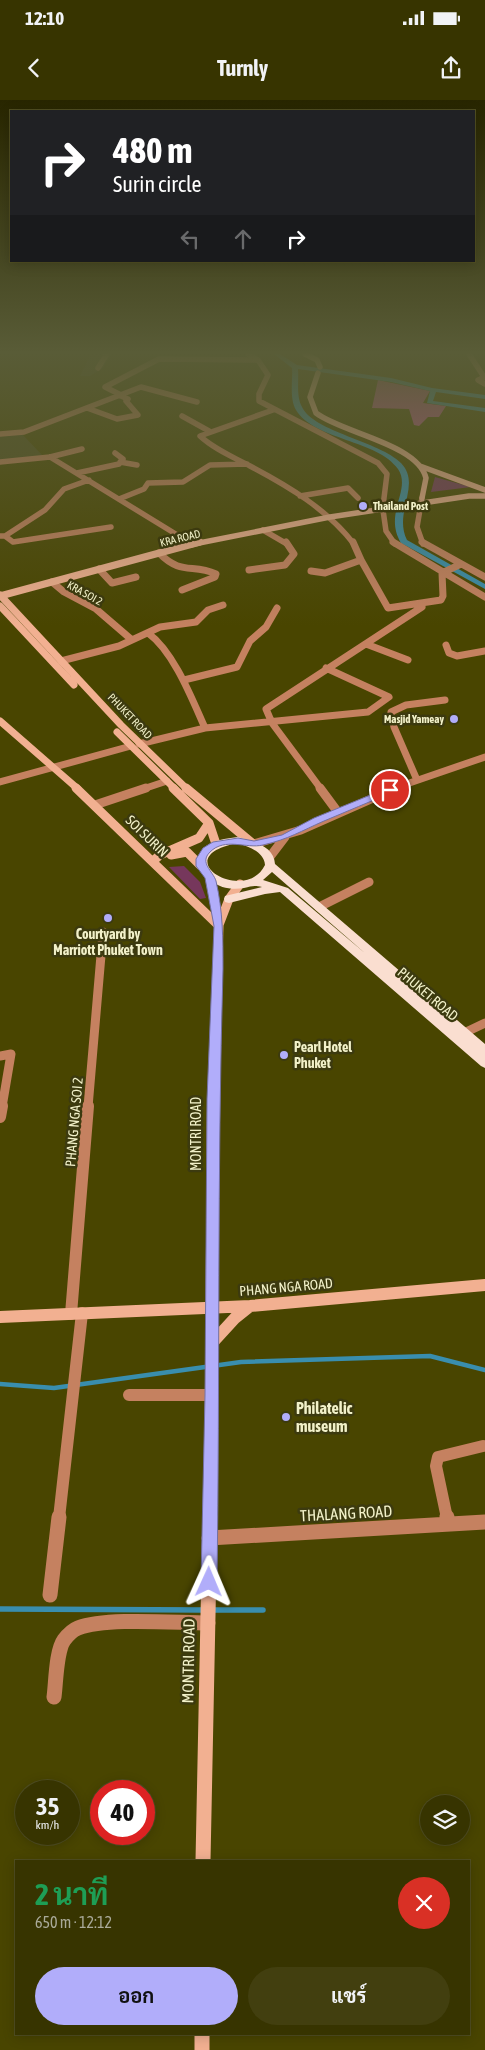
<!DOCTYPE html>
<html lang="th">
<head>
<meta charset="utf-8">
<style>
	body { margin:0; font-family:"Asap Condensed",Sarabun,sans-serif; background:#423f0f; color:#f1f3f6; height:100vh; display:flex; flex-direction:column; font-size:19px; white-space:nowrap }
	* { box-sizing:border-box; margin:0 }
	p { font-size:16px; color:#aa9 }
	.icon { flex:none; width:28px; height:28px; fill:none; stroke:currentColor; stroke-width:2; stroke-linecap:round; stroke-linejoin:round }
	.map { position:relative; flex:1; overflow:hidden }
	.side { position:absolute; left:15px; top:1760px; width:455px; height:175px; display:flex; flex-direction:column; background:#373400; border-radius:0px; box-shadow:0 2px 12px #0003,0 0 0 1px #514f22 }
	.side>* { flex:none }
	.banner { position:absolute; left:10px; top:10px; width:465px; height:152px; border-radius:0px; box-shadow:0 2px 12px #0003,0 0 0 1px #514f22; background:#202124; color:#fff; overflow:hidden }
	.tools { position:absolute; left:420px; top:1695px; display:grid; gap:10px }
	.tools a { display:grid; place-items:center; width:50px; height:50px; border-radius:50%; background:#373400; box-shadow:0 2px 12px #0003,0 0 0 1px #514f22; font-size:25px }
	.speed { position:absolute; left:15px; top:1680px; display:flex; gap:10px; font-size:25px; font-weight:700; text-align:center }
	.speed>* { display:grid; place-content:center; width:65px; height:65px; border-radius:50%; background:#373400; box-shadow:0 2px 12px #0003,0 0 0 1px #514f22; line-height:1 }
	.speed small { font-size:12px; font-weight:400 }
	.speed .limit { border:8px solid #d22; background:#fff; color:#111 }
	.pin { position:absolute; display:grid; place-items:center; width:42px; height:42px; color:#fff; margin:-21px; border:2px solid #fff; border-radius:50%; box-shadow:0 1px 5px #0007 }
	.me { position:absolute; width:55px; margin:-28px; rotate:1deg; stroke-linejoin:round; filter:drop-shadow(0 0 4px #0008) }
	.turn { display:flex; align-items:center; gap:18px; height:105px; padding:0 20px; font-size:22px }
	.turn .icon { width:65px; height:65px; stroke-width:2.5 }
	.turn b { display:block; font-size:35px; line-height:42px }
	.lanes { display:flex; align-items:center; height:48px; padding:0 20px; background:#0003; justify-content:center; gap:25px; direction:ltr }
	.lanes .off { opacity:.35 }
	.round { display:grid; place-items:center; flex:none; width:52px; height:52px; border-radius:26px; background:#423f0f }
	.summary { display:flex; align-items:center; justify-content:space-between; height:85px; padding:0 20px }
	h1 { font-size:30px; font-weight:700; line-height:38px; color:#1e9e55 }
	.primary-button { display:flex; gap:10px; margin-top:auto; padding:10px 20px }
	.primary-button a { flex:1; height:58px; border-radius:30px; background:#b1adfa; color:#111; font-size:20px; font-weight:700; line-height:58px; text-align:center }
	.primary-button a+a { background:#423f0f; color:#f1f3f6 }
	.status { display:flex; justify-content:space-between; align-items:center; height:35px; padding:0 25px; background:#373400; direction:ltr }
	.status svg { height:14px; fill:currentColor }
	header { display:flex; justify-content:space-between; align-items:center; height:65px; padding:0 20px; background:#373400; font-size:22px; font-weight:700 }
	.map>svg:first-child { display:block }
</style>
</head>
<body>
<div class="status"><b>12:10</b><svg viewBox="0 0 49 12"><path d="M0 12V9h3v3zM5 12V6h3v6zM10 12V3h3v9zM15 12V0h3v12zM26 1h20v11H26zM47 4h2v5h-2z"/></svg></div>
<header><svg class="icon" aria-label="back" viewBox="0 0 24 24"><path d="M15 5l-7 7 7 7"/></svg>Turnly<svg class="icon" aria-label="share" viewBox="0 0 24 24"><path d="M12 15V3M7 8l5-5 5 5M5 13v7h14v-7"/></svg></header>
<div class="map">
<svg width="485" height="1950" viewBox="0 0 485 1950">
	<rect width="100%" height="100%" fill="#494500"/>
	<path fill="#504e1e" d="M91,254H112L103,268L90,276H80Z
		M21,333L43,356L0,361V335Z"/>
	<path fill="#76375c" d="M435,377L471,387L431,392Z
		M184,766L200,782L206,798L200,799L169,767Z"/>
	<path fill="#be5292" d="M378,280L430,291L423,303L446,306L439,317H428L419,326L414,325L409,309L372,308Z"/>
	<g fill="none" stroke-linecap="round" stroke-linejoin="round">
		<path stroke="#398eae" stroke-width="4.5" d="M0,1284L54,1288L241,1262L430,1256L485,1270"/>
		<path stroke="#398eae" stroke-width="5.5" d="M0,1509L205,1510
			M212,1510H263"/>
		<path fill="#398eae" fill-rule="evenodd" d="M274,254H280L297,265L391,278L432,288L485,295V299L436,292L433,301L485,308V312L427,303L430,291L391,282L298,269C299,281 296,296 302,307C314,332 379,341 401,363C422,385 393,412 407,440L485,484V489L401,443C383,413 412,390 398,369C378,340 314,340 296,310C289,298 293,280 292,268Z"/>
		<path stroke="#c58160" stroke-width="5.5" d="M248,254L258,260L268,275L259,294V301L378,363L387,374L383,406
			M469,254L484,277
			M98,268L107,254
			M485,277L478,280L485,284
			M123,296L105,287L159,259L256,260
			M87,308L117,319L138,315L126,301L128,299L121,296
			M273,310L200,336C214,349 233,357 250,366C288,386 327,409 354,444
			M182,316L209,331
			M0,334L24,332L141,287L197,302
			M50,357L192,444
			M0,362L50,357L82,349
			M120,362L137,365
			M77,373L119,364L123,359L115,353
			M300,396L348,388L358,398
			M422,398L417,427L423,444
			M119,399L144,389L148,383L183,382L210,365L247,364
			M383,410L386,431L395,444
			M263,430L287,444
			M1,436H5L45,410L64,389L89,380
			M5,436L13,442L111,427"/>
		<path stroke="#c58160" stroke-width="7" d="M189,442L192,444
			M393,442L485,497
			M422,442L485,477
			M159,453C182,476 192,463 216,474L215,477L182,490
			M361,460L388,508L441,500L443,496L442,473L461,464
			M99,469L112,483L136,477
			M249,470L285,465L294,454L286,442
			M311,471L325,473L361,460L353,442
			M52,482L64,492L96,509L132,540
			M148,533C174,552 192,599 205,628
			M366,544L408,560
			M446,545L449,553L457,556L485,551
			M61,561L119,546L160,527L196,522L208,510L223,505
			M184,580L237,567L250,541L266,527L277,508
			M139,644L205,628L368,612L389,597L326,568
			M417,680L394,627L391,612L406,605L445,600
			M0,682L131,646
			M143,689L167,681
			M321,689L272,623L266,609L422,507
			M392,689L485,657"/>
		<path stroke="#c58160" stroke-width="9" d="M320,688L337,711
			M95,705L146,688
			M254,744L301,730L396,688
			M269,758L285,737
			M319,807L369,782
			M464,933L485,923
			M0,956L11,954L2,1007
			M88,1007L103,832"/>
		<path stroke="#c58160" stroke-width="12" d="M0,1017L2,1006
			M71,1214L88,1006
			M129,1295H212
			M59,1418L82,1213
			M447,1418L436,1366L438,1357L483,1346"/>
		<path stroke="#c58160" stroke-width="15" d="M447,1417L448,1424
			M209,1438L485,1422
			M50,1495L59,1417
			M54,1597C56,1583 56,1551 64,1540C67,1536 73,1530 78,1528C106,1517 176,1523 208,1523"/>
		<path stroke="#f2b091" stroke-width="5.5" d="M305,254L317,260L320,267
			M318,273L310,297L316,313C342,333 418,344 426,378L422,398
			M420,366L485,390
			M194,444L330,417L469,396H485"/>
		<path stroke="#f2b091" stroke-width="7" d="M0,495L121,625L187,689
			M0,496L200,442
			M0,506L74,585
			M0,621L78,689
			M117,632L175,689"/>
		<path stroke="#f2b091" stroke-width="9" d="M76,688L218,825
			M173,688L209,723L216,744
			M186,688L252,743
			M171,755L187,752L201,766
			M153,761L160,755L199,738L209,723
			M210,778L219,826L213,1007
			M219,825L229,799L240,784"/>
		<path stroke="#f2b091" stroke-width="12" d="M0,1217L250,1206L485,1185
			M213,1242L235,1218L250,1206
			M210,1418L213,1006"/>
		<path stroke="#f2b091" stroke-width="15" d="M203,1761L210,1417
			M202,1934V1950"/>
		<path fill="#faded0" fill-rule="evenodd" d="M238,737C253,741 274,746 275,764L485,944V968L481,966L280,792L265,794L229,803L225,802L224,799L225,796L262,787C254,785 252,786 244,788C222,792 204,781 197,761C204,740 218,740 238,737ZM238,743C249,747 264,752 265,765C245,806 164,757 238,743ZM272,772L366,854L288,788L263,780Z"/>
	</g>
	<linearGradient id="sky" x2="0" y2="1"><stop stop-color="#282600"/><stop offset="0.48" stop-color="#595c37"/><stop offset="1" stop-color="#595c37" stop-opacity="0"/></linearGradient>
	<rect width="485" height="526" fill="url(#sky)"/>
	<path fill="#b1adfa" stroke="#7370a2" d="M390,687L393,688V692C370,702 347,711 324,721C301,731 289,739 263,745C246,749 225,737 210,752C199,763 213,771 216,781C223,811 223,839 223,869C217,1073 220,1278 217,1482L214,1488L209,1490L203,1488L201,1482L205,1295L207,999L214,826L205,778L196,766V759L203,748L213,742L238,738L254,741L282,735L314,718Z"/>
	<g fill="#b1adfa" stroke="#3c3a0f" stroke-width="2">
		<circle cx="363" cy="406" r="5"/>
		<circle cx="454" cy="619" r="5"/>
		<circle cx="108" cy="818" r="5"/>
		<circle cx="284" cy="955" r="5"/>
		<circle cx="286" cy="1317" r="5"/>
	</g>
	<g text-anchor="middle" stroke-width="5" stroke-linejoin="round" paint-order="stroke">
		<g font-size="11" font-weight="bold" fill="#f2f1c9" stroke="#3c3a0f" text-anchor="start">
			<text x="373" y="410">Thailand Post</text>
			<text x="444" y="623" text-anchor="end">Masjid Yameay</text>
		</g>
		<g font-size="11" fill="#f2f1c9" stroke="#3c3a0f">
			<text transform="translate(180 438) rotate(-14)" y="4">KRA ROAD</text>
			<text transform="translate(85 493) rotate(29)" y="4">KRA SOI 2</text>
			<text transform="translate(130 616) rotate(46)" y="4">PHUKET ROAD</text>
		</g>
		<g font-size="14" fill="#f2f1c9" stroke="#3c3a0f">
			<text transform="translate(147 736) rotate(44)" y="5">SOI SURIN</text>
			<text transform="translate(428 894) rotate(40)" y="5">PHUKET ROAD</text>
			<text transform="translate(74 1022) rotate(-85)" y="5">PHANG NGA SOI 2</text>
			<text transform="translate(196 1034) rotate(-90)" y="5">MONTRI ROAD</text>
			<text transform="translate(286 1187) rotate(-5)" y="5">PHANG NGA ROAD</text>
		</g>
		<g font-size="14" font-weight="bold" fill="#f2f1c9" stroke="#3c3a0f">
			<text x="108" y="839">Courtyard by<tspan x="108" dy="16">Marriott Phuket Town</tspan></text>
			<text x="294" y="952" text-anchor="start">Pearl Hotel<tspan x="294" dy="16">Phuket</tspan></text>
		</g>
		<g font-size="16" font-weight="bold" fill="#f2f1c9" stroke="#3c3a0f" text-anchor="start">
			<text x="296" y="1314">Philatelic<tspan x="296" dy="18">museum</tspan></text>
		</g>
		<g font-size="16" fill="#f2f1c9" stroke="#3c3a0f">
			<text transform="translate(346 1413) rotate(-3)" y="6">THALANG ROAD</text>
			<text transform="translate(188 1561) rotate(-89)" y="6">MONTRI ROAD</text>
		</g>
	</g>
</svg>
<div class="tools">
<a><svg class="icon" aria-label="layers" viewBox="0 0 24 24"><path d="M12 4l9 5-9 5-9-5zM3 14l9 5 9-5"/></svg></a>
</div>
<div class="speed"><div>35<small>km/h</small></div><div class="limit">40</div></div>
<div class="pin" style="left:390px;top:690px;background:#d93025"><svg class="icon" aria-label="arrive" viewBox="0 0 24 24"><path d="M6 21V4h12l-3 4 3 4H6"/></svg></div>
<svg class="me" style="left:209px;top:1482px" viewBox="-20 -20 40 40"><path d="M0-17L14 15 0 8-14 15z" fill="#b1adfa" stroke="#fff" stroke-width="4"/></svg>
<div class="banner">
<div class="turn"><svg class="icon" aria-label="right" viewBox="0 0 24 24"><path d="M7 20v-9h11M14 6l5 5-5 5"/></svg><div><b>480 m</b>Surin circle</div></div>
<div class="lanes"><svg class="icon off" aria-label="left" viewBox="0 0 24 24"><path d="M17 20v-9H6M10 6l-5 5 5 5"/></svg><svg class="icon off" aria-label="ahead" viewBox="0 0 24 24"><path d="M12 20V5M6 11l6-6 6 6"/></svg><svg class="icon" aria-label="right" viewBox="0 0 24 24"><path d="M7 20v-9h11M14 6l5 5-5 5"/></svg></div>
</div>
<section class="side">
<div class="summary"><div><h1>2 นาที</h1><p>650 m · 12:12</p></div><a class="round" style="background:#d93025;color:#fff"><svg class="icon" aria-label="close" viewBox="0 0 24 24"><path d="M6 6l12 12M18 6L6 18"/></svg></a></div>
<div class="primary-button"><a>ออก</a><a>แชร์</a></div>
</section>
</div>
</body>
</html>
